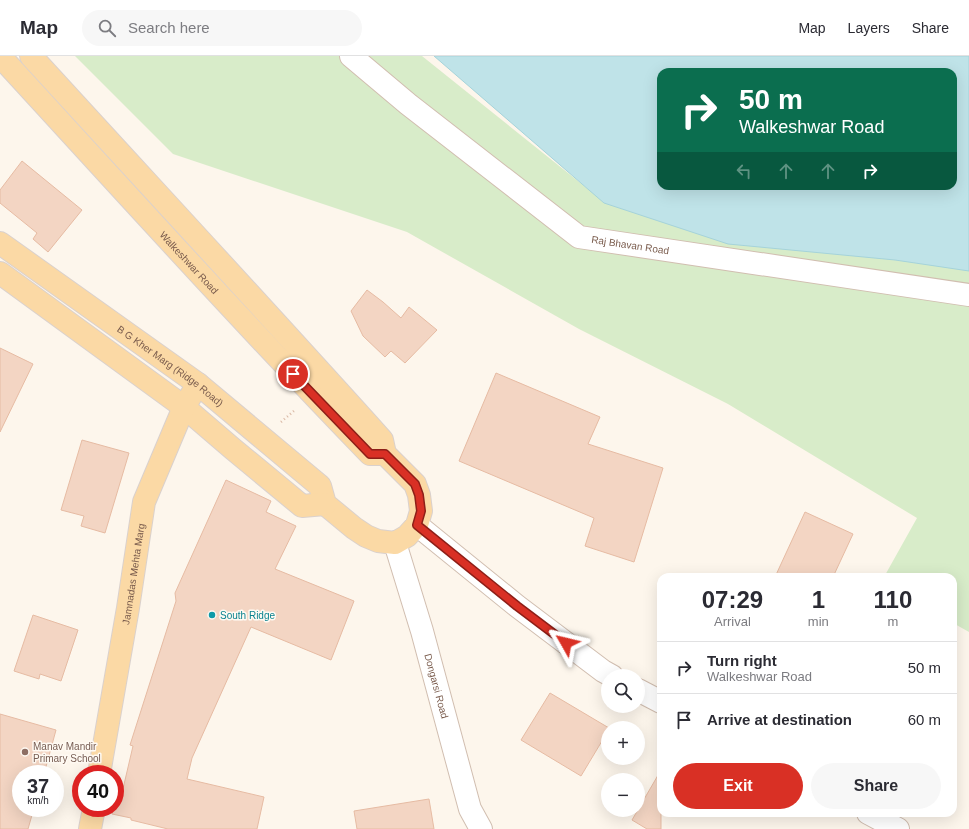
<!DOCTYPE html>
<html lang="en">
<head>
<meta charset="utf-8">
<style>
	body { margin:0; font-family:Arial,sans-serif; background:#f7f7f7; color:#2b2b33; height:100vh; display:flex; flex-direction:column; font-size:15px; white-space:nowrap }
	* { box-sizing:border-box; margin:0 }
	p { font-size:13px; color:#7c7c81 }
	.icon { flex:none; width:22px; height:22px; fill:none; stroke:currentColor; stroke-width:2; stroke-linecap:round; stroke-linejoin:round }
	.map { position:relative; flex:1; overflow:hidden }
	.drawer { position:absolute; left:657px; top:517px; width:300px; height:244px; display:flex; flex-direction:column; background:#fff; border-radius:12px; box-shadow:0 4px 16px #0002 }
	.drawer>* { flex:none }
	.top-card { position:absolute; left:657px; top:12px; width:300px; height:122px; border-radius:12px; box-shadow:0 4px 16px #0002; background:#0b6e4f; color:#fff; overflow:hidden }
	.buttons { position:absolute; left:601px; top:613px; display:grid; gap:8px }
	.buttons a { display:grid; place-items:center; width:44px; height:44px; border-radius:50%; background:#fff; box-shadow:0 4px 16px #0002; font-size:20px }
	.speed { position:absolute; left:12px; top:709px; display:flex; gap:8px; font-size:20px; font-weight:700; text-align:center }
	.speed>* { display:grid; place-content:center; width:52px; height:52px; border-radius:50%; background:#fff; box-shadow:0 4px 16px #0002; line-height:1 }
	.speed small { font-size:10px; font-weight:400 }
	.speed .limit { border:6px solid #d22; background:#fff; color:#111 }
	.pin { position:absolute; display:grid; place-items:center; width:34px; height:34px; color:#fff; margin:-17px; border:2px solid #fff; border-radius:50%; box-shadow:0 1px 4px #0007 }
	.me { position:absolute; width:44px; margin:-22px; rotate:307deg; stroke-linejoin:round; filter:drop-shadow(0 0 3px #0008) }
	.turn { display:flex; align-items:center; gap:14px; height:84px; padding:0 16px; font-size:18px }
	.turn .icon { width:52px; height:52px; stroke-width:2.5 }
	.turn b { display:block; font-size:28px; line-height:34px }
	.lanes { display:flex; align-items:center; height:38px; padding:0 16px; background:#0003; justify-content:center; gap:20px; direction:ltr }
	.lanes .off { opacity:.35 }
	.eta { display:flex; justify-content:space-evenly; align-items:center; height:68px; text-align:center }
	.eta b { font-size:24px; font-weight:700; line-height:28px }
	.primary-button { display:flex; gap:8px; margin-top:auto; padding:8px 16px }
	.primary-button a { flex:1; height:46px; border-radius:24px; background:#d93025; color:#fff; font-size:16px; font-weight:700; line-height:46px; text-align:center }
	.primary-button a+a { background:#f7f7f7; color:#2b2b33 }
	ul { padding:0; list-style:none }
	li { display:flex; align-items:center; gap:12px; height:52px; padding:0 16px; border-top:1px solid #e1e1e2 }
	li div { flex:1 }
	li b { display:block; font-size:15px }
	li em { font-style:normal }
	header { display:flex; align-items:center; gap:24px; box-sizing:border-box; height:56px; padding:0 20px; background:#fff; border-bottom:1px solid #e1e1e2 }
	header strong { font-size:19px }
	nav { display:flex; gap:22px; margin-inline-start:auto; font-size:14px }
	.search { width:280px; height:36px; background:#f7f7f7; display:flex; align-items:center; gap:10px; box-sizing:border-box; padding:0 14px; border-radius:22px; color:#7c7c81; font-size:15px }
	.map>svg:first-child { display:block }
</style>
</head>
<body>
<header>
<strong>Map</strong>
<div class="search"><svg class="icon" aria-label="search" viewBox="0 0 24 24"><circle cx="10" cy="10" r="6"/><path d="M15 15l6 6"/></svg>Search here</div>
<nav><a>Map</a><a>Layers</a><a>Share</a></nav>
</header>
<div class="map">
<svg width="969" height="773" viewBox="0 0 969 773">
	<rect width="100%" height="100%" fill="#fdf6ec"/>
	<path fill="#d8ecc9" d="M75,0H422L588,133L969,188V576L953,567V521H884L917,462L728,348L579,273L407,176L173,98Z"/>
	<path fill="#bfe3e8" stroke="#a5d3da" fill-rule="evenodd" d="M434,0H969V215L895,204L728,188L604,147ZM661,16H953V130H661Z"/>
	<path fill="#f3d5c3" stroke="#e6bba3" d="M22,105L82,154L48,196L33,183L37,177L0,147V134Z
		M367,234L383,246L401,262L409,251L437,274L405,307L391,295L385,301L363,280L351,255Z
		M0,292L33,308L0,376Z
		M496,317L600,361L588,388L663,412L634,506L585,490L594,462L459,405Z
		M82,384L129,397L105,477L81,470L84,460L61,454Z
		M226,424L271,445L266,456L296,470L275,513L354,545L331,604L251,571L192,702L187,723L264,741L257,773H168L131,764V762L112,758L113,752H115V744L117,736L122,737L133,690L130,689L176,545L175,537Z
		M805,456L853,478L833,521H775Z
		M33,559L78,574L61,625L40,618L39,623L14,615Z
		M550,637L609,672H608V675L581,720L521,684Z
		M0,658L56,674L44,718H21V752H34L28,773H0Z
		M661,714V773H647L632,764Z
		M429,743L434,773H357L354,755Z"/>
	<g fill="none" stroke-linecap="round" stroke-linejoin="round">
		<defs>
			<g id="minor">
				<path id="s1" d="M351,0L408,48L579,181L969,239"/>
				<path d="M417,469L517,550L603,615L612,620"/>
				<path id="s2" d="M395,487L422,575L470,753L481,773"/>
				<path d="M638,634L661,646"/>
				<path d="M868,757L898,773"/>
			</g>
			<g id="major">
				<path id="s3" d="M0,0C123,134 244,268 370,398H385"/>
				<path id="s4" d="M0,187L198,328L320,430L325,448L354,472L366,480L378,485L395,487L407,480L417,469L421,455L419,439L415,428L385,398L382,384C266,255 148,128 31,0"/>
				<path d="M0,217L184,351L233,393L302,450L325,448"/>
				<path id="s5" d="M99,718L128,552L144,446L184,351L198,328"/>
				<path d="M90,773L94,752"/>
			</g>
		</defs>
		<use href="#minor" stroke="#d1beb0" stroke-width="24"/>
		<use href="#major" stroke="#dad1cd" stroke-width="24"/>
		<path stroke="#d9b8a5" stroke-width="2.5" stroke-dasharray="1 3" stroke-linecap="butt" d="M281,366L295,354"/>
		<use href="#minor" stroke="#fff" stroke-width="22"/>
		<use href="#major" stroke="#fbd9a5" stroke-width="22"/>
	</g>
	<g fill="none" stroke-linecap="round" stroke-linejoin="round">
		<defs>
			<path id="route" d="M293,318L370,398H385L415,428L419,439L421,455L417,469L517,550L566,587"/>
		</defs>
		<use href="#route" stroke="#8d1f18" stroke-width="10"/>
		<use href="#route" stroke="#d93025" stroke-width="7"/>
	</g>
	<circle fill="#0f9aa8" stroke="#fffaf3" stroke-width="1.5" cx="212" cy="559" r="4"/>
	<circle fill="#8d6e63" stroke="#fffaf3" stroke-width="1.5" cx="25" cy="696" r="4"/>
	<g text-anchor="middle" stroke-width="3" stroke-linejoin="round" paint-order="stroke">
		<g font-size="10" fill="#7a5c4d" stroke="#fffaf3">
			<text dy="4" stroke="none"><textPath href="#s1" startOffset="343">Raj Bhavan Road</textPath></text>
			<text dy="4" stroke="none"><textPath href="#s3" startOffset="280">Walkeshwar Road</textPath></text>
			<text dy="4" stroke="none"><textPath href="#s4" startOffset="210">B G Kher Marg (Ridge Road)</textPath></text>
			<text dy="4" stroke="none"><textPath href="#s5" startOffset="203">Jamnadas Mehta Marg</textPath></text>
			<text dy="4" stroke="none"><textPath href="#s2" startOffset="149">Dongarsi Road</textPath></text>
		</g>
		<g font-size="10" fill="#0d838f" stroke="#fffaf3" text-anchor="start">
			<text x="220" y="563">South Ridge</text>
		</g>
		<g font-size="10" fill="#785e54" stroke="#fffaf3" text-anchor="start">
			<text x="33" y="694">Manav Mandir<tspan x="33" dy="12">Primary School</tspan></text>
		</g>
	</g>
</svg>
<div class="buttons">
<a><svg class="icon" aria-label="search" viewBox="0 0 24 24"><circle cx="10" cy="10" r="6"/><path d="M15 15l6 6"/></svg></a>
<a>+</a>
<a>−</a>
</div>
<div class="speed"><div>37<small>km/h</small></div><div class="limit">40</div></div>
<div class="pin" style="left:293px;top:318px;background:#d93025"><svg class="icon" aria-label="arrive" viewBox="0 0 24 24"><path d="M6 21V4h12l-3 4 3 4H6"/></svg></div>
<svg class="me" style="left:566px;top:587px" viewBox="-20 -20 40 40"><path d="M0-17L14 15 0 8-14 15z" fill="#d93025" stroke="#fff" stroke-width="4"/></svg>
<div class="top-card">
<div class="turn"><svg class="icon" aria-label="right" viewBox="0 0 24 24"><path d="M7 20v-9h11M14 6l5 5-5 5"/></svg><div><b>50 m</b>Walkeshwar Road</div></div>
<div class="lanes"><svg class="icon off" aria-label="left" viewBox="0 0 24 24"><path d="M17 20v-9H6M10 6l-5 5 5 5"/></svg><svg class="icon off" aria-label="ahead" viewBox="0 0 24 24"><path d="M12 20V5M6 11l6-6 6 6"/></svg><svg class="icon off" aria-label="ahead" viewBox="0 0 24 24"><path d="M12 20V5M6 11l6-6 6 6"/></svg><svg class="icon" aria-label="right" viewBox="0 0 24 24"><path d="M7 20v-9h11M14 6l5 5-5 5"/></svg></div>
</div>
<section class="drawer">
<div class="eta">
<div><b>07:29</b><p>Arrival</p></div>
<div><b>1</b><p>min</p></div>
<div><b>110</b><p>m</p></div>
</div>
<ul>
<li><svg class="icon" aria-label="right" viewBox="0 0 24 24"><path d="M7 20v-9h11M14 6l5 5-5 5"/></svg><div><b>Turn right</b><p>Walkeshwar Road</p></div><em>50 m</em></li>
<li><svg class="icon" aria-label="arrive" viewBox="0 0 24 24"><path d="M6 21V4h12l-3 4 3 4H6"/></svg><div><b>Arrive at destination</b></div><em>60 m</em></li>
</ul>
<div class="primary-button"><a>Exit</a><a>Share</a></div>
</section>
</div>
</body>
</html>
